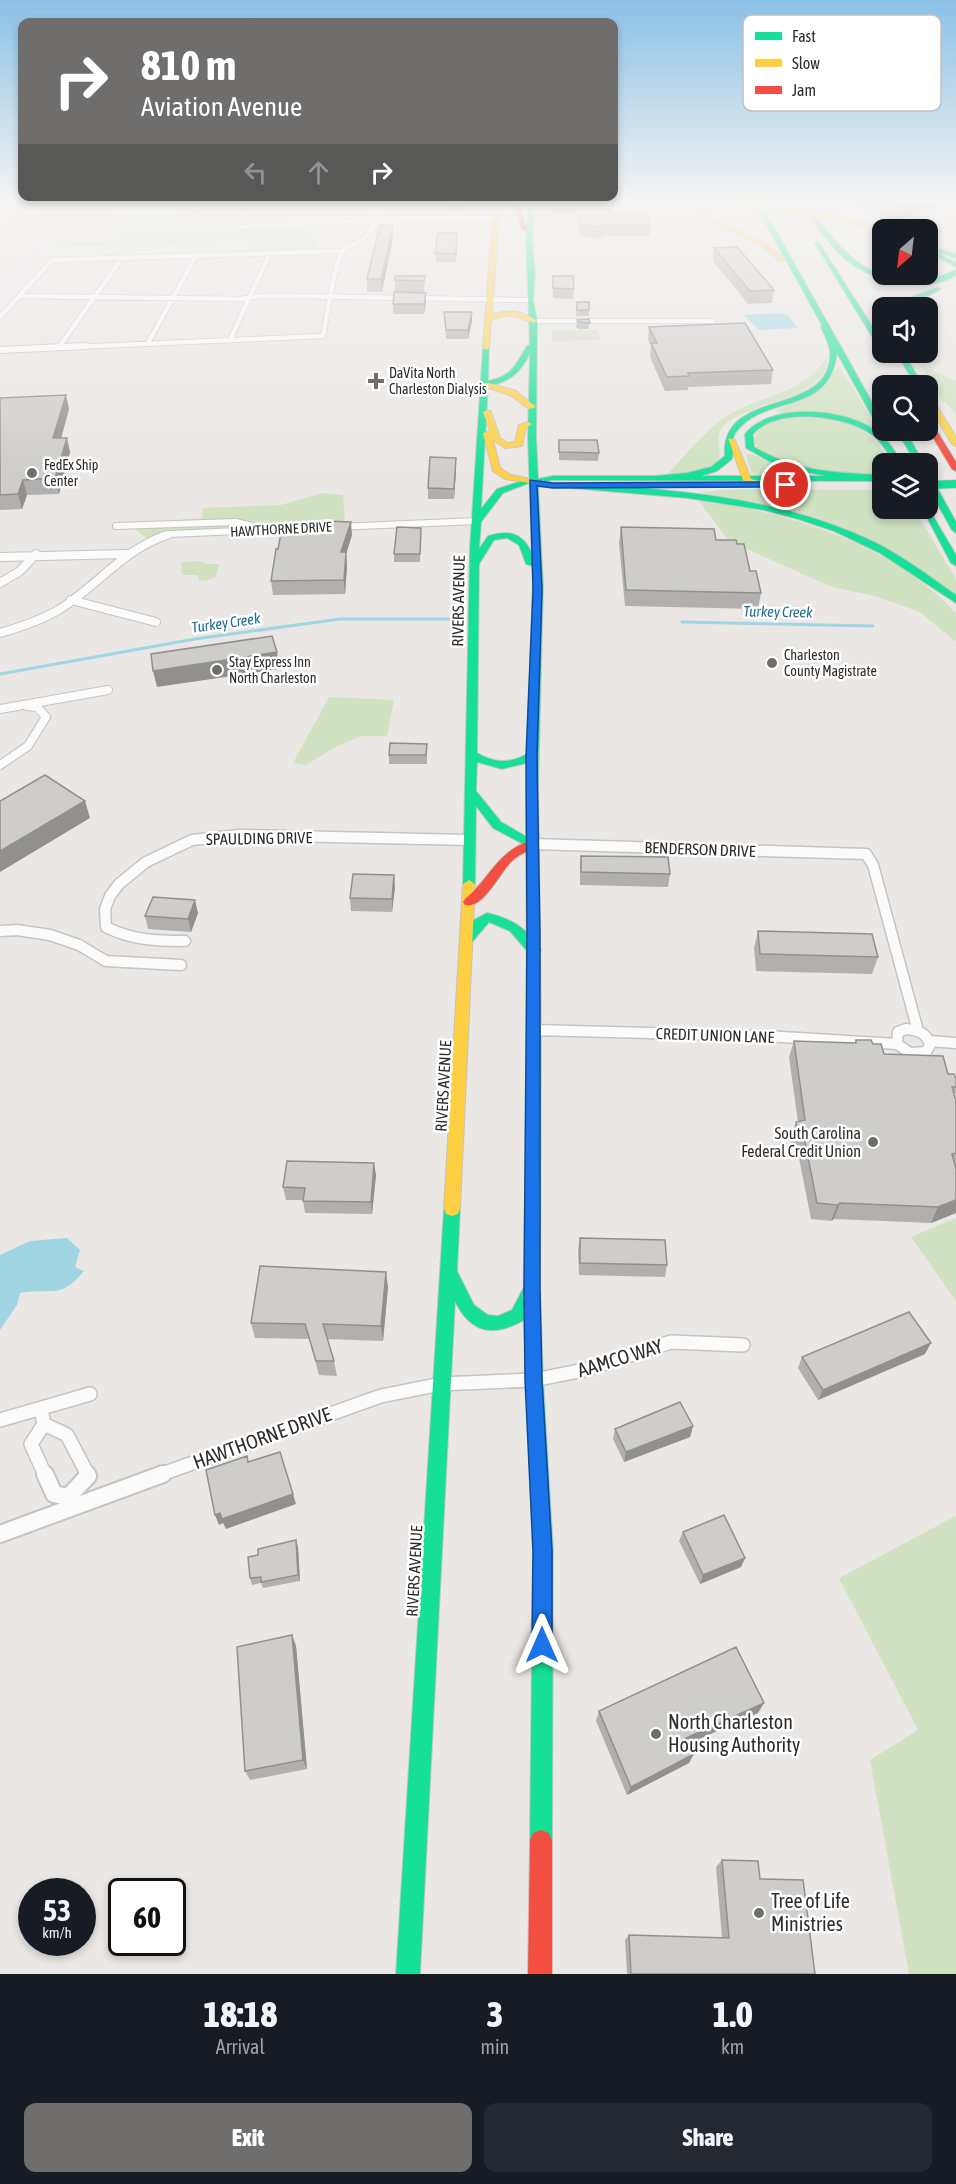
<!DOCTYPE html>
<html lang="en">
<head>
<meta charset="utf-8">
<style>
	body { margin:0; font-family:"Asap Condensed",sans-serif; background:#242831; color:#f1f3f6; height:100vh; display:flex; flex-direction:column; font-size:22px; white-space:nowrap }
	* { box-sizing:border-box; margin:0 }
	p { font-size:20px; color:#9ea1a6 }
	.icon { flex:none; width:33px; height:33px; fill:none; stroke:currentColor; stroke-width:2; stroke-linecap:round; stroke-linejoin:round }
	.map { position:relative; height:1974px; overflow:hidden }
	.drawer { display:flex; flex-direction:column; background:#171b24; flex:1 }
	.drawer>* { flex:none }
	.banner { position:absolute; left:18px; top:18px; width:600px; height:183px; border-radius:12px; box-shadow:0 3px 9px #0003; background:#6f6e6d; color:#fff; overflow:hidden }
	.needle { width:39px; rotate:208deg }
	.fabs { position:absolute; left:872px; top:219px; display:grid; gap:12px }
	.fabs a { display:grid; place-items:center; width:66px; height:66px; border-radius:12px; background:#171b24; box-shadow:0 3px 9px #0003; font-size:30px }
	.speed { position:absolute; left:18px; top:1878px; display:flex; gap:12px; font-size:30px; font-weight:700; text-align:center }
	.speed>* { display:grid; place-content:center; width:78px; height:78px; border-radius:50%; background:#171b24; box-shadow:0 3px 9px #0003; line-height:1 }
	.speed small { font-size:15px; font-weight:400 }
	.speed .limit { border:3px solid #111; border-radius:9px; background:#fff; color:#111 }
	.pin { position:absolute; display:grid; place-items:center; width:51px; height:51px; color:#fff; margin:-26px; border:3px solid #fff; border-radius:50%; box-shadow:0 2px 6px #0007 }
	.me { position:absolute; width:66px; margin:-33px; rotate:0deg; stroke-linejoin:round; filter:drop-shadow(0 0 4px #0008) }
	.turn { display:flex; align-items:center; gap:21px; height:126px; padding:0 24px; font-size:27px }
	.turn .icon { width:78px; height:78px; stroke-width:2.5 }
	.turn b { display:block; font-size:42px; line-height:51px }
	.lanes { display:flex; align-items:center; height:57px; padding:0 24px; background:#0003; justify-content:center; gap:30px; direction:ltr }
	.lanes .off { opacity:.35 }
	.eta { display:flex; justify-content:space-evenly; align-items:center; height:102px; text-align:center }
	.eta b { font-size:36px; font-weight:800; line-height:42px }
	.cta { display:flex; gap:12px; margin-top:auto; padding:12px 24px }
	.cta a { flex:1; height:69px; border-radius:12px; background:#6f6e6d; color:#fff; font-size:24px; font-weight:800; line-height:69px; text-align:center }
	.cta a+a { background:#242831; color:#f1f3f6 }
	.map>svg:first-child { display:block }
</style>
</head>
<body>
<div class="map">
<svg width="956" height="1974" viewBox="0 0 956 1974">
	<rect width="100%" height="100%" fill="#eae7e4"/>
	<path fill="#dbd8da" d="M238,207L241,228L180,231L175,210Z"/>
	<path fill="#d0e2c1" d="M175,212L180,231L311,223L320,252L251,254L248,242L51,247L54,243L120,241L135,214Z
		M827,357C834,399 740,402 722,428C714,440 723,451 718,463L694,473L667,475C684,456 702,435 722,419C757,394 802,397 827,357Z
		M921,365L956,381V414L935,392Z
		M838,367L850,382L876,428L856,421L784,414L775,411L815,392Z
		M789,418C835,417 867,420 891,463L882,464V474C862,474 749,471 755,438C757,424 777,421 789,418Z
		M746,454H751L800,474L755,475L751,473Z
		M740,489L882,490V508L914,509L956,579V595L891,551L744,501L699,492Z
		M322,493L343,495L345,519L342,523L285,527L235,519L158,522L202,518L203,508L281,505Z
		M696,497C792,517 886,539 956,613V642L920,612L875,596L832,587L729,541Z
		M231,524L250,528L148,539L135,529Z
		M200,561L207,564H220L215,578L203,581L198,580V575H182L181,562Z
		M329,697L394,700L387,736H361L332,749L306,765L293,763Z
		M956,1218V1301L911,1237Z
		M956,1516V1974H909L870,1760L918,1730L839,1578Z"/>
	<path fill="#d7ddcd" d="M552,330H597L600,340L552,341Z"/>
	<path fill="#a0d5e3" d="M779,313L788,315L798,328L759,330L744,315Z
		M67,1238L80,1250L75,1267L84,1271C59,1301 52,1287 20,1293L17,1305L0,1330V1255L30,1241Z"/>
	<g fill="none" stroke-linecap="round" stroke-linejoin="round">
		<path stroke="#a0d5e3" stroke-width="3" d="M682,622L873,626
			M0,674L195,639L340,619H459"/>
		<defs>
			<path id="street-far5" d="M948,199L942,202L956,206
				M156,211L173,199
				M115,213L130,199
				M0,217L7,216L22,199
				M241,227L406,218H494
				M19,296L241,299L260,296H293L530,300
				M0,317L52,260L343,251
				M534,321H713
				M230,340L270,253
				M148,343L196,256
				M59,347L122,258
				M51,348L323,336C327,318 334,261 344,250C349,245 356,244 361,241C372,233 381,217 374,204L367,203L279,204L115,213"/>
			<path id="street-far4" d="M0,350L85,346
				M116,526L236,522L261,528
				M162,536L169,534L477,521"/>
			<path id="street-far3" d="M0,557L127,554
				M0,583L20,571L36,554
				M71,600L156,622
				M0,633C21,627 42,620 60,609C98,585 124,549 167,535
				M0,709L108,690
				M0,765L28,746L46,717L37,707L27,706"/>
			<path id="street-far2" d="M533,844L866,854L873,865L918,1031
				M0,931L17,930L50,935L79,945L106,961L181,965
				M185,941C157,941 131,940 106,927L105,909L110,896L119,884L146,862L192,840L239,835L469,840
				M906,1029C918,1030 927,1033 930,1045L926,1052L910,1053L897,1044L898,1032Z
				M533,1030L766,1036L897,1044
				M929,1041L956,1043"/>
			<path id="street-far1" d="M41,1410L44,1424L31,1444L45,1475
				M0,1420L90,1394
				M44,1424L67,1435L88,1475
				M159,1475L381,1396L441,1384L534,1380L584,1370L671,1342L743,1345"/>
			<path id="street" d="M45,1474L54,1494L68,1497
				M69,1507L68,1497L88,1476L87,1474
				M0,1534L163,1474"/>
			<path id="fast" d="M529,199H535L532,237L535,274L533,300L537,321L536,437L538,479L553,476H655L687,473L711,467L725,456C719,387 832,418 830,353C830,344 824,335 821,327L822,325L752,199H758L882,420V429L878,427L837,353C829,417 765,393 736,432C730,439 734,450 732,459L717,471L701,476H826L778,466L746,448L745,434C771,402 845,408 876,431C888,439 895,452 903,464H895C888,453 882,442 871,434C844,415 776,407 753,434L754,447C794,471 836,473 882,475V481L553,480L538,483L543,586L538,786L532,790L526,786L527,763L502,769L477,762L476,791L501,822L539,844L537,847H529L493,828L476,806L475,884L469,888L463,884L470,548L483,348L486,346L489,348L488,381C511,377 516,365 527,346L530,345L526,237ZM530,353L528,437L532,554C523,532 508,530 488,536L479,549L481,522L503,493L529,483L525,480L497,489L481,509L488,386C510,382 520,373 530,353ZM507,538L519,545L526,564L533,566V586L527,754C509,764 495,763 477,753L479,564L494,540Z
				M675,199H683L708,209L703,210Z
				M708,199H730L733,201L730,203Z
				M800,199H806C831,239 856,276 907,280C926,281 939,278 956,270V275C943,284 927,285 912,284C852,280 829,247 800,199Z
				M818,241L882,342V350L879,348L815,243Z
				M927,245L956,254V258L937,252L956,263V267L927,251Z
				M936,288L941,289C933,294 903,308 895,308L911,297Z
				M896,352H903L923,386H916Z
				M897,430H905L924,464H916Z
				M927,475L931,477L956,522V533L952,530L927,485Z
				M574,483C677,490 782,497 876,543C904,557 930,577 956,595V603L880,553L834,531L798,519L764,510L688,498L571,488L570,486Z
				M927,506L956,555V566L951,563L922,508H927Z
				M487,913C511,918 528,929 541,950L539,953H529L510,931L489,922L472,942H462L460,939L474,920Z
				M534,1020L539,1021L541,1025L540,1289L543,1380L553,1551L552,1841L549,1849L541,1852L533,1849L530,1841L533,1551L524,1320C494,1337 471,1334 455,1301L420,1974H396L444,1209L446,1204L452,1202L458,1204L460,1209L457,1271L474,1305L488,1315L498,1316L512,1310L524,1287L527,1025L529,1021Z"/>
			<path id="slow" d="M494,199H500L492,315C508,309 523,311 537,321L534,323C518,317 508,311 491,321L489,348L486,350L483,348Z
				M707,199H713L708,209L713,219L766,244L784,259V261H780L762,246L709,221L702,209Z
				M839,217L886,228L889,230L882,231L837,220Z
				M489,383L516,391L536,407L529,409L510,395L486,387V383Z
				M927,394L931,396L956,437V446L952,444L927,402Z
				M487,410L491,412L500,438L507,443L515,442L519,425L528,422L532,424L526,428L522,446L505,448L493,440L500,468L511,475L536,480V484L505,479L493,471L483,433L490,431L483,412Z
				M728,438L735,440L751,479L767,483V487L744,483Z
				M532,782L538,786L541,1025L539,1029H529L527,1025L526,786Z
				M469,880L475,884L460,1209L458,1214L452,1216L446,1214L444,1209L463,884Z"/>
			<path id="jam" d="M507,199H512L521,209L527,231L522,230L515,209Z
				M930,429L937,431L956,462V471L952,469L929,431Z
				M533,840L537,841L539,844L537,847C528,851 519,854 512,861C500,872 483,910 465,905L463,902L465,899C491,878 497,850 533,840Z
				M541,1830L549,1833L552,1841V1974H528L530,1841L533,1833Z"/>
		</defs>
		<use href="#street-far5" stroke="#c4c4c3" stroke-width="6"/>
		<use href="#street-far4" stroke="#c4c4c3" stroke-width="8"/>
		<use href="#street-far3" stroke="#c4c4c3" stroke-width="10"/>
		<use href="#street-far2" stroke="#c4c4c3" stroke-width="13"/>
		<use href="#street-far1" stroke="#c4c4c3" stroke-width="16"/>
		<use href="#street" stroke="#c4c4c3" stroke-width="20"/>
		<use href="#fast" stroke="#c4c4c3" stroke-width="2"/>
		<use href="#slow" stroke="#c4c4c3" stroke-width="2"/>
		<use href="#jam" stroke="#c4c4c3" stroke-width="2"/>
		<use href="#street-far5" stroke="#fcfbfb" stroke-width="4.5"/>
		<use href="#street-far4" stroke="#fcfbfb" stroke-width="6"/>
		<use href="#street-far3" stroke="#fcfbfb" stroke-width="8"/>
		<use href="#street-far2" stroke="#fcfbfb" stroke-width="10"/>
		<use href="#street-far1" stroke="#fcfbfb" stroke-width="13"/>
		<use href="#street" stroke="#fcfbfb" stroke-width="16"/>
		<use href="#fast" fill="#16e098" fill-rule="evenodd"/>
		<use href="#slow" fill="#ffcf43" fill-rule="evenodd"/>
		<use href="#jam" fill="#f24e42" fill-rule="evenodd"/>
		<path stroke="#dfdee0" stroke-width="2" d="M0,290L86,199"/>
		<defs>
			<path id="fast-bridge" d="M927,485L956,484"/>
			<path id="slow-bridge" d="M730,201L839,219"/>
		</defs>
		<use href="#fast-bridge" stroke="#c4c4c3" stroke-width="9" stroke-linecap="butt"/>
		<use href="#slow-bridge" stroke="#c4c4c3" stroke-width="8" stroke-linecap="butt"/>
		<use href="#fast-bridge" stroke="#16e098" stroke-width="8"/>
		<use href="#slow-bridge" stroke="#ffcf43" stroke-width="6"/>
	</g>
	<path fill="#b2b0ae" d="M465,199L464,209H444V203Z
		M552,199H577L576,215H552Z
		M852,199H941L940,206L898,220L851,205Z
		M577,201L597,209L651,225L650,236H602V239L580,236L577,212Z
		M393,226V238L382,292H367V279Z
		M457,233L456,262H436L435,253Z
		M714,248L774,290L772,303L748,304L713,261Z
		M425,276L424,293H426V303L424,314H393V304L395,292V280Z
		M553,276L574,289L573,299L553,298Z
		M577,302L589,310V316H576Z
		M444,312H472V321L468,339H446Z
		M589,319V329H578L576,327L577,320Z
		M649,327L773,370L771,384L688,387V390L665,391L650,357L651,346L648,340Z
		M0,398L69,409L61,438L70,452L59,494L27,495L22,509L0,510Z
		M559,440L599,453L598,461L559,460Z
		M456,468L454,499H428V488Z
		M621,527L716,540L737,544L761,593L758,609L625,606L619,543Z
		M352,535L346,554L347,566L345,594L273,595L271,581Z
		M421,536L420,562H394V554Z
		M427,744V764H389V755Z
		M581,856L670,874L668,887L580,885V869Z
		M395,887L392,912L351,911L350,898Z
		M198,913L191,932L148,929L145,916Z
		M758,931L878,957L872,974L756,971L754,948Z
		M856,1040L873,1044L884,1054L948,1074L956,1079V1092L954,1096L956,1101V1213L931,1223L834,1219L831,1221L811,1219L799,1158L792,1146L790,1139L796,1122H798L789,1057L794,1041L855,1043Z
		M376,1175L372,1214L305,1213L303,1200H286L283,1187Z
		M580,1238L667,1265L665,1277L579,1275L578,1250Z
		M388,1287L383,1341L327,1339L334,1361L337,1376L319,1375L309,1339L255,1338L251,1323Z
		M925,1354L818,1400L798,1368L802,1357Z
		M693,1426L690,1437L624,1462L613,1439L615,1429Z
		M683,1532L745,1558L741,1567L700,1584L679,1541Z
		M298,1547L300,1581L263,1588L261,1583L252,1585L250,1578Z
		M292,1635L296,1646L307,1769L250,1780L245,1771Z
		M599,1711L758,1713L688,1743L689,1763L627,1795L596,1721Z
		M722,1860L760,1879L815,1974H627L625,1940L629,1935L722,1938L716,1867Z"/>
	<path fill="#91908d" d="M927,199H941L940,206L898,220L901,208Z
		M393,226V238L382,292L381,279Z
		M426,293V303L424,314V304Z
		M472,312V321L468,339V330Z
		M66,395L69,409L57,453L53,438Z
		M67,438L70,452L59,494L55,478Z
		M456,458V468L454,499V489Z
		M23,480L27,495L22,509L18,494Z
		M351,522L352,535L346,554L347,566L345,594L341,552Z
		M277,652L279,669L157,687L153,671Z
		M85,801L90,818L0,872V851Z
		M394,875L395,887L392,912V899Z
		M195,900L198,913L191,932L188,919Z
		M374,1163L376,1175L372,1214L371,1202Z
		M956,1200V1213L931,1223L938,1207Z
		M840,1203L834,1219L831,1221L837,1205Z
		M386,1272L388,1287L383,1341L381,1326Z
		M931,1343L925,1354L818,1400L823,1390Z
		M693,1426L690,1437L624,1462L626,1452Z
		M293,1494L296,1504L226,1529L223,1523L219,1525L215,1515Z
		M296,1540L298,1547L300,1581L298,1575Z
		M745,1558L741,1567L700,1584L703,1575Z
		M292,1635L296,1646L307,1769L303,1760Z
		M764,1703L758,1713L681,1747L686,1738Z
		M694,1754L689,1763L627,1795L631,1787Z"/>
	<path fill="#cfcdca" stroke="#91908d" stroke-width="1.5" d="M447,199H465L464,204L444,203Z
		M552,199H577V209H552Z
		M872,199H927L901,208Z
		M577,201H595L597,209H611V213H647L651,225H603V227L581,225Z
		M380,225L393,226L381,279H367Z
		M438,233H457L456,254L435,253Z
		M737,247L774,290L750,291L714,248Z
		M395,276H425L424,281L395,280Z
		M553,276H573L574,289L553,288Z
		M394,292L426,293L424,304H393Z
		M577,302H589V310H577Z
		M444,312H472L468,330H446Z
		M589,319L590,323L578,322L577,320Z
		M745,323L773,370L688,373L689,376L667,377L651,343H657L649,327Z
		M66,395L53,438H67L55,478L23,480L18,494L0,495V398Z
		M559,440H597L599,453L559,452Z
		M430,457L456,458L454,489L428,488Z
		M323,521L351,522L341,552H346L344,580L271,581L276,549H278L281,533L320,532Z
		M397,527L421,528L420,554H394Z
		M621,527L714,529L716,540H736L737,544H744L750,571H756L761,593L626,590Z
		M272,636L277,652L153,671L151,654Z
		M390,743L427,744L426,755H389Z
		M45,775L85,801L0,851V801Z
		M581,856L668,857L670,874L581,872Z
		M353,874L394,875L392,899L350,898Z
		M153,897L195,900L188,919L145,916Z
		M758,931L872,934L878,957L760,954Z
		M856,1040H871L873,1044H881L884,1054L943,1056L948,1074H954L956,1079V1087H952L956,1101V1153L952,1154L956,1169V1200L938,1207L840,1203L837,1205L817,1203L805,1142L797,1129L796,1122L805,1120L794,1041L856,1043Z
		M287,1161L374,1163L371,1202L303,1201L305,1188L283,1187Z
		M580,1238L665,1240L667,1265L580,1263Z
		M260,1266L386,1272L381,1326L323,1324L334,1361H316L305,1324L251,1323Z
		M909,1312L931,1343L823,1390L802,1357Z
		M680,1402L693,1426L626,1452L615,1429Z
		M280,1452L293,1494L222,1519L220,1513L215,1515L206,1470L247,1456L248,1462Z
		M724,1515L745,1558L703,1575L683,1532Z
		M296,1540L298,1575L261,1582V1577L250,1578L248,1557L258,1555V1549Z
		M292,1635L303,1760L245,1771L237,1647Z
		M736,1647L764,1703L686,1738L694,1754L631,1787L599,1711Z
		M722,1860L758,1861L760,1879L803,1880L815,1974H631L629,1935L729,1938Z"/>
	<linearGradient id="sky" x2="0" y2="1"><stop stop-color="#8bc1e6"/><stop offset="0.42" stop-color="#f6f4f3"/><stop offset="1" stop-color="#f6f4f3" stop-opacity="0"/></linearGradient>
	<rect width="956" height="476" fill="url(#sky)"/>
	<path fill="#1a73e8" stroke="#114b97" stroke-width="1.5" d="M530,480L553,483L786,482L791,485L786,487L553,488L537,486L542,590L537,756L540,934V1289L542,1380L552,1551V1645L549,1652L542,1655L535,1652L532,1645L533,1551L525,1380L524,1289L527,934L526,756L533,590Z"/>
	<g fill="#6f6e6d" stroke="#fff" stroke-width="2">
		<path d="M373 372h6v6h6v6h-6v6h-6v-6h-6v-6h6z"/>
		<circle cx="32" cy="473" r="6"/>
		<circle cx="772" cy="663" r="6"/>
		<circle cx="217" cy="670" r="6"/>
		<circle cx="873" cy="1142" r="6"/>
		<circle cx="656" cy="1734" r="6"/>
		<circle cx="759" cy="1913" r="6"/>
	</g>
	<g text-anchor="middle" stroke-width="5" stroke-linejoin="round" paint-order="stroke">
		<g font-size="14" fill="#2d2d2d" stroke="#fff" text-anchor="start">
			<text x="389" y="378">DaVita North<tspan x="389" dy="16">Charleston Dialysis</tspan></text>
			<text x="44" y="470">FedEx Ship<tspan x="44" dy="16">Center</tspan></text>
			<text x="784" y="660">Charleston<tspan x="784" dy="16">County Magistrate</tspan></text>
			<text x="229" y="667">Stay Express Inn<tspan x="229" dy="16">North Charleston</tspan></text>
		</g>
		<g font-size="14" fill="#2d2d2d" stroke="#fff">
			<text transform="translate(281 529) rotate(-3)" y="5">HAWTHORNE DRIVE</text>
		</g>
		<g font-size="15" font-style="italic" fill="#1c6e91" stroke="#fff">
			<text transform="translate(778 612) rotate(1)" y="5">Turkey Creek</text>
			<text transform="translate(226 623) rotate(-8)" y="5">Turkey Creek</text>
		</g>
		<g font-size="16" fill="#2d2d2d" stroke="#fff">
			<text transform="translate(458 601) rotate(-89)" y="6">RIVERS AVENUE</text>
			<text transform="translate(259 838) rotate(-1)" y="6">SPAULDING DRIVE</text>
			<text transform="translate(700 849) rotate(2)" y="6">BENDERSON DRIVE</text>
			<text transform="translate(715 1035) rotate(2)" y="6">CREDIT UNION LANE</text>
			<text transform="translate(443 1086) rotate(-87)" y="6">RIVERS AVENUE</text>
			<text transform="translate(414 1571) rotate(-87)" y="6">RIVERS AVENUE</text>
		</g>
		<g font-size="16" fill="#2d2d2d" stroke="#fff" text-anchor="end">
			<text x="861" y="1139">South Carolina<tspan x="861" dy="18">Federal Credit Union</tspan></text>
		</g>
		<g font-size="20" fill="#2d2d2d" stroke="#fff">
			<text transform="translate(620 1358) rotate(-17)" y="7">AAMCO WAY</text>
			<text transform="translate(262 1438) rotate(-20)" y="7">HAWTHORNE DRIVE</text>
		</g>
		<g font-size="20" fill="#2d2d2d" stroke="#fff" text-anchor="start">
			<text x="668" y="1729">North Charleston<tspan x="668" dy="23">Housing Authority</tspan></text>
			<text x="771" y="1908">Tree of Life<tspan x="771" dy="23">Ministries</tspan></text>
		</g>
	</g>
	<rect x="743" y="15" width="198" height="96" rx="9" fill="#fff" stroke="#c0c0c0" stroke-width="1.5"/>
	<rect x="755" y="32" width="27" height="8" fill="#16e098"/>
	<rect x="755" y="59" width="27" height="8" fill="#ffcf43"/>
	<rect x="755" y="86" width="27" height="8" fill="#f24e42"/>
	<g font-size="16" fill="#2d2d2d">
		<text x="792" y="42">Fast</text>
		<text x="792" y="69">Slow</text>
		<text x="792" y="96">Jam</text>
	</g>
</svg>
<div class="fabs">
<a><svg class="needle" viewBox="-14 -14 28 28"><path d="M0-13l5 13h-10z" fill="#e53935"/><path d="M0 13l5-13h-10z" fill="#9ea1a6"/></svg></a>
<a><svg class="icon" aria-label="sound" viewBox="0 0 24 24"><path d="M4 9h4l5-4v14l-5-4H4zM17 9q2 3 0 6"/></svg></a>
<a><svg class="icon" aria-label="search" viewBox="0 0 24 24"><circle cx="10" cy="10" r="6"/><path d="M15 15l6 6"/></svg></a>
<a><svg class="icon" aria-label="layers" viewBox="0 0 24 24"><path d="M12 4l9 5-9 5-9-5zM3 14l9 5 9-5"/></svg></a>
</div>
<div class="speed"><div>53<small>km/h</small></div><div class="limit">60</div></div>
<div class="pin" style="left:786px;top:485px;background:#d93025"><svg class="icon" aria-label="arrive" viewBox="0 0 24 24"><path d="M6 21V4h12l-3 4 3 4H6"/></svg></div>
<svg class="me" style="left:542px;top:1645px" viewBox="-20 -20 40 40"><path d="M0-17L14 15 0 8-14 15z" fill="#1a73e8" stroke="#fff" stroke-width="4"/></svg>
<div class="banner">
<div class="turn"><svg class="icon" aria-label="right" viewBox="0 0 24 24"><path d="M7 20v-9h11M14 6l5 5-5 5"/></svg><div><b>810 m</b>Aviation Avenue</div></div>
<div class="lanes"><svg class="icon off" aria-label="left" viewBox="0 0 24 24"><path d="M17 20v-9H6M10 6l-5 5 5 5"/></svg><svg class="icon off" aria-label="ahead" viewBox="0 0 24 24"><path d="M12 20V5M6 11l6-6 6 6"/></svg><svg class="icon" aria-label="right" viewBox="0 0 24 24"><path d="M7 20v-9h11M14 6l5 5-5 5"/></svg></div>
</div>
</div>
<section class="drawer">
<div class="eta">
<div><b>18:18</b><p>Arrival</p></div>
<div><b>3</b><p>min</p></div>
<div><b>1.0</b><p>km</p></div>
</div>
<div class="cta"><a>Exit</a><a>Share</a></div>
</section>
</body>
</html>
